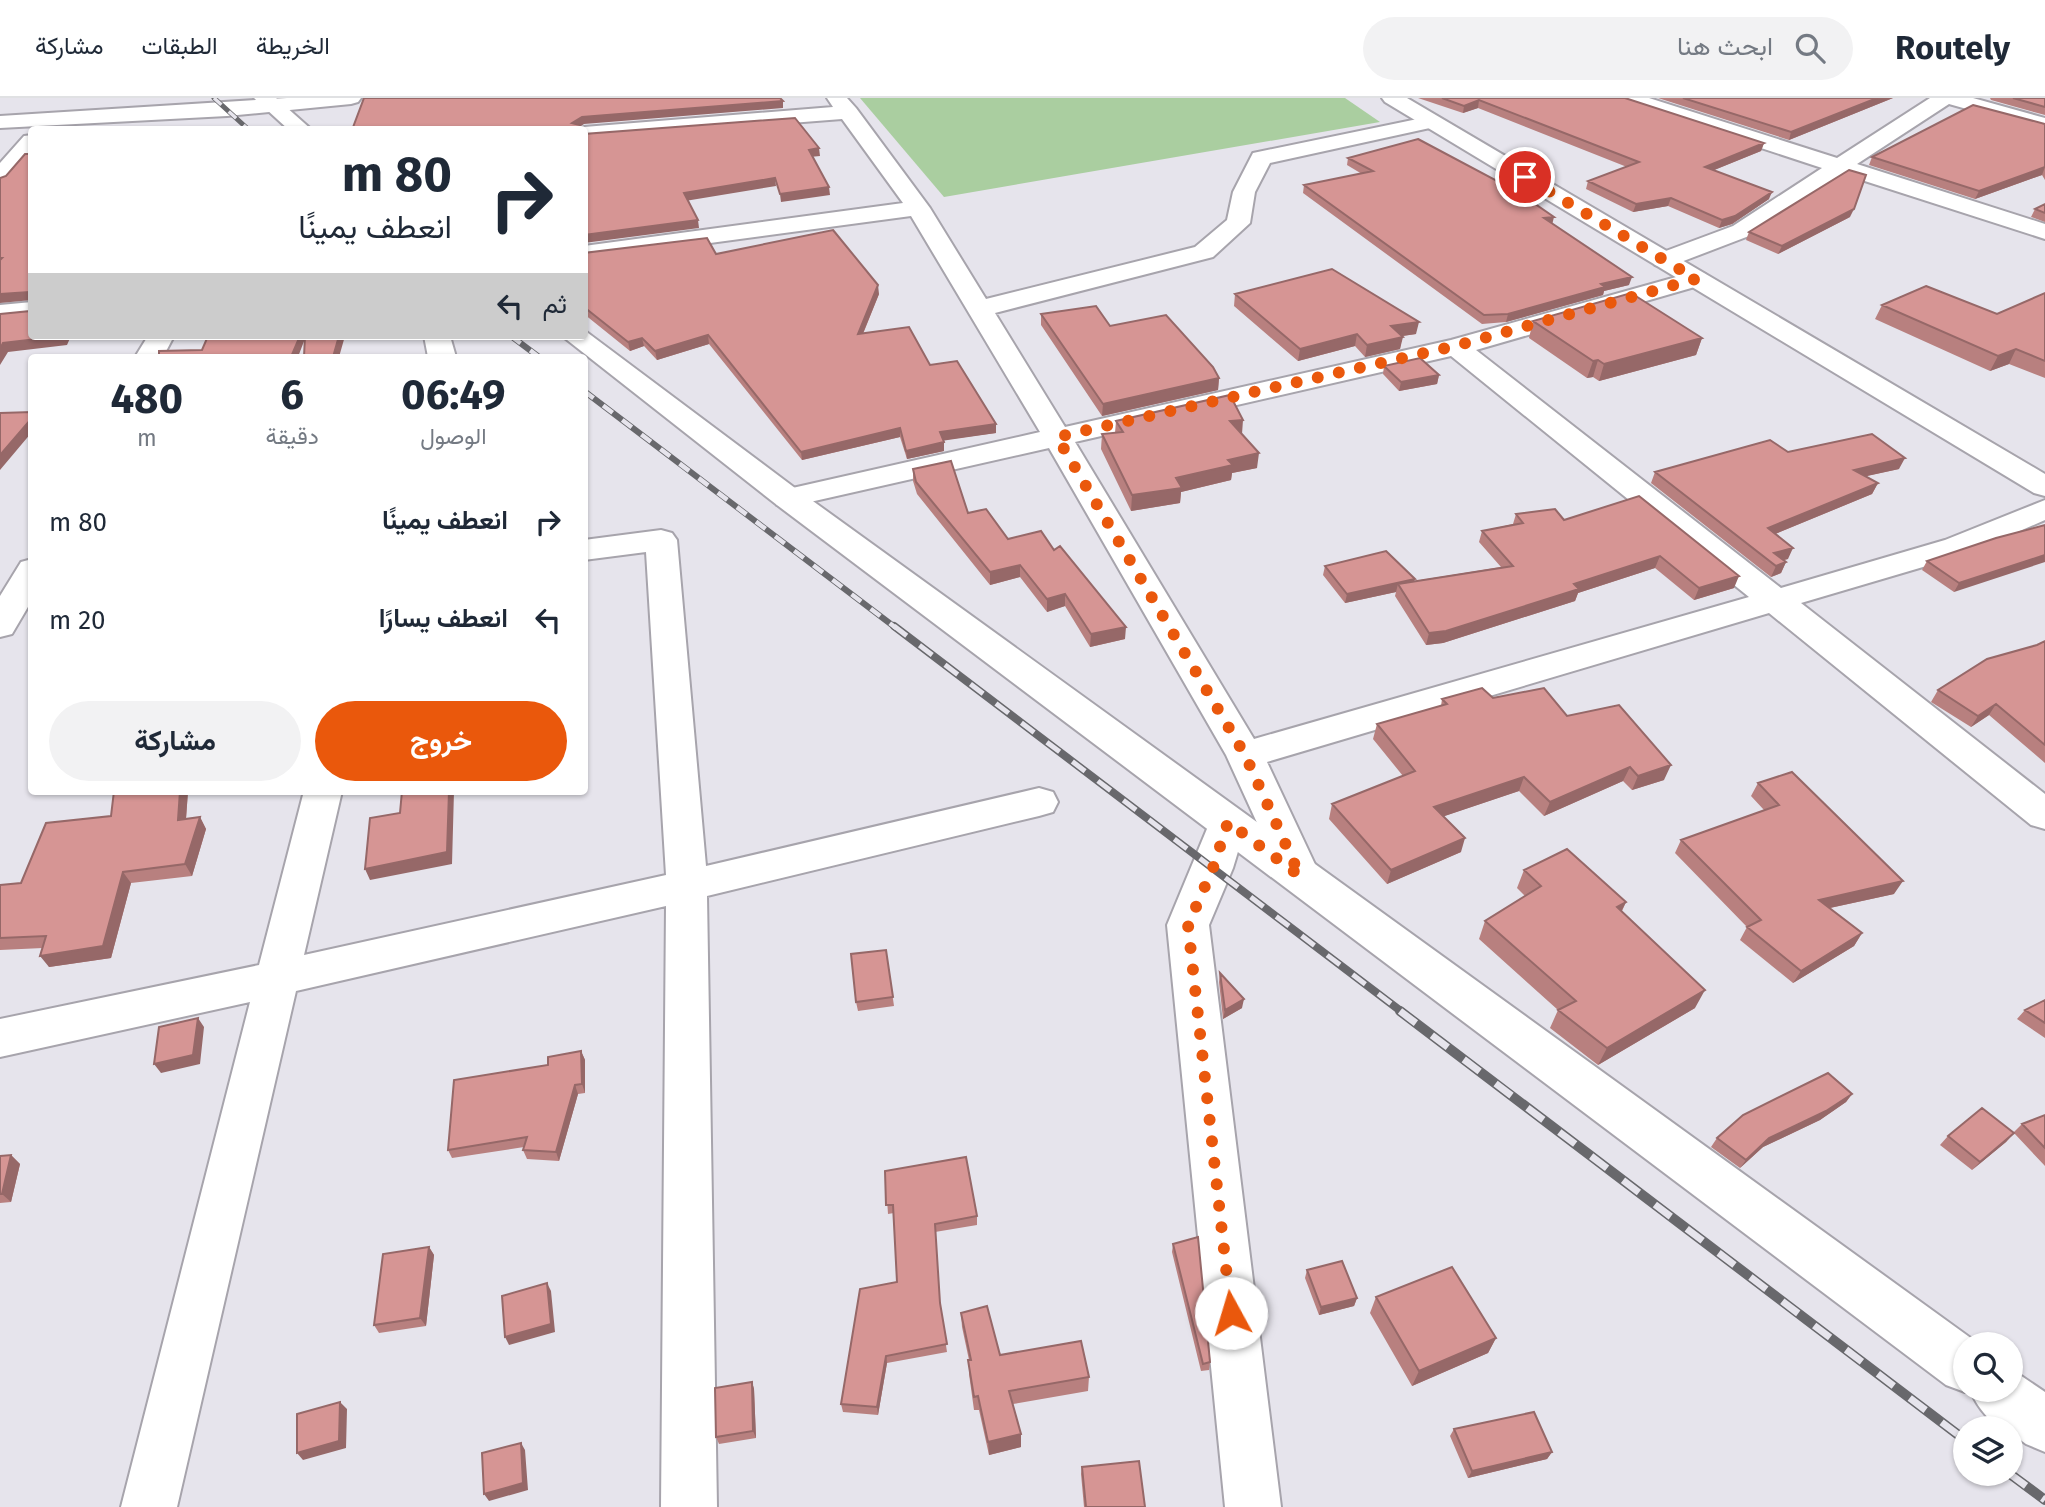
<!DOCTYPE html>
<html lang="ar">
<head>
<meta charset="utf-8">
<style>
	body { margin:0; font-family:"Fira Sans",Vazirmatn,sans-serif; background:#f2f2f3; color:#1f2937; direction:rtl; height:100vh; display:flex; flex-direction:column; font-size:26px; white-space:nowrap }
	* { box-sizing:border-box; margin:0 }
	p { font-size:23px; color:#747a83 }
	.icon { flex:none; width:38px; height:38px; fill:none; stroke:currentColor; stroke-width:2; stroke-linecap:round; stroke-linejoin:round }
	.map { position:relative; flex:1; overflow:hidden; direction:ltr }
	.panel { position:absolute; left:28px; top:256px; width:560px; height:441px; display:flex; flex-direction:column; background:#fff; border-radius:7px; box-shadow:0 2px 5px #0004; direction:rtl }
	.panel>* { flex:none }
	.hud { position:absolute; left:28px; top:28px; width:560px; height:214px; border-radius:7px; box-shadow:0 2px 5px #0004; direction:rtl; background:#fff; color:#1f2937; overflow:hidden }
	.buttons { position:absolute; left:1953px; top:1234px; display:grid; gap:14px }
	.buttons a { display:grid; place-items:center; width:70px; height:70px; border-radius:50%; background:#fff; box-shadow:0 2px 5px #0004; font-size:35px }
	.pin { position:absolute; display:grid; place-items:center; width:60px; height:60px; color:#fff; margin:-30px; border:4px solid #fff; border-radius:50%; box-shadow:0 2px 7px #0007 }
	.me { position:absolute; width:77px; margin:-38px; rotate:354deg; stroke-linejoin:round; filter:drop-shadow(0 0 5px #0008) }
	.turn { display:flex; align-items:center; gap:24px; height:147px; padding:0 21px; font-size:32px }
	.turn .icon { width:91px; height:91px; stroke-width:2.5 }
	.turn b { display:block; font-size:49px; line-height:60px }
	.then { display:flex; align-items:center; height:66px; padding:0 21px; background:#0003; gap:14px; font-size:26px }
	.eta { display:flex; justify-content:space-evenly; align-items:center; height:119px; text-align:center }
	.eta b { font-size:42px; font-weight:700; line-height:49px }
	.button { display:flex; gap:14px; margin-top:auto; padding:14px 21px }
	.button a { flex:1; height:80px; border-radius:42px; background:#ea580c; color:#fff; font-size:28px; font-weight:700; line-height:80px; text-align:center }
	.button a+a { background:#f2f2f3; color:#1f2937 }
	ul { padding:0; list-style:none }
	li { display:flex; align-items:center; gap:21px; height:98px; padding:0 21px }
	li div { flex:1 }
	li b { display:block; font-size:26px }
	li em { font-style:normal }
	header { display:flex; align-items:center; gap:42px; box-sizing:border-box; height:98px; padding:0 35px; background:#fff; border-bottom:2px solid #e0e1e3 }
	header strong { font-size:33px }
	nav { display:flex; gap:38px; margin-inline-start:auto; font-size:24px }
	.search { width:490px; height:63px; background:#f2f2f3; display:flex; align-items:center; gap:18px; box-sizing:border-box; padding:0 24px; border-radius:38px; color:#747a83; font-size:26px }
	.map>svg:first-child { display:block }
</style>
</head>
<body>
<header>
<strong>Routely</strong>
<div class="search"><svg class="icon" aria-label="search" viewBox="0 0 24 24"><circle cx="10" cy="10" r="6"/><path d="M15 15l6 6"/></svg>ابحث هنا</div>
<nav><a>الخريطة</a><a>الطبقات</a><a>مشاركة</a></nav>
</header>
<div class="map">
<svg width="2045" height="1409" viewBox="0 0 2045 1409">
	<rect width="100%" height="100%" fill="#e6e4ec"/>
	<path fill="#aacea0" d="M860,0H1345L1380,24L944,99Z"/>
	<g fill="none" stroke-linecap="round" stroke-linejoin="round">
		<defs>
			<path id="minor" d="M287,0H361L358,4L351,6L227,18L0,30V18Z
				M827,0H847L856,10L930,110L986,201L1195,149L1227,122L1233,94L1253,55L1432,18L1439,20L1443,24L1439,28L1270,65L1255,94L1250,125L1213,159L995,215L1065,329L1451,242L1687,176L1696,173L1705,176L1709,181L1705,186L1476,252L1781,490L1945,442L2045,402V422L1967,456L1801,505L2045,696V731L2031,727L1769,515L1267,664L1320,777L1314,788L1300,792L1286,788L1226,657L1049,350L788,409L777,407L773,400L777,393L788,391L1040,334L911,118L584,162V148L903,105L842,21L584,41V32H576L584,29L833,9ZM1451,258L1749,499L1254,641L1075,344Z
				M1618,0H1649L1837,60L1930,0H1973L2045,20V33L1949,6L1857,66L2045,126V141L1843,76L1749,138L1673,167L1664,169L1655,167L1652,162L1655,157L1733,128L1822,70L1621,4Z
				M32,37V57L8,84L0,86V65L24,38Z
				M32,204V220L0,223V207Z
				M148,238H174L163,259H135Z
				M424,238H450L456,259H428Z
				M661,432L672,435L677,442L706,768L1039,690L1053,694L1058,704L1053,714L1039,718L707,798L717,1409H661L666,808L296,893L177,1409H121L250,904L0,959V921L259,867L304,693H342L304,857L666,777L646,454L584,462V442Z
				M32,461V502L12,536L0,539V498L21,464Z
				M1228,710L1242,714L1247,724L1233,770L1209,827L1281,1409H1225L1167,827L1214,714Z"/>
			<path id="tertiary" d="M254,0H276L312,32H289Z
				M1382,0H1407L2045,376V398L2034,395L1385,4Z
				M584,232L799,393L1979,1246H1965V1292H2011V1271L2045,1294V1354L2026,1346L2011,1335V1330C1991,1330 1977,1308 1970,1292L1965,1294L1946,1287L777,407L562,238H584Z"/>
		</defs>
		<use href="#minor" stroke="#a7a4ac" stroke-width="4"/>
		<use href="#tertiary" stroke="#a7a4ac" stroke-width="4"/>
		<use href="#minor" fill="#fff" fill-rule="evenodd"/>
		<use href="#tertiary" fill="#fff" fill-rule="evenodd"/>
		<defs>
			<path id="rail-far3" d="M214,0L249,32"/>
			<path id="rail-far2" d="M511,238L539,259
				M584,293L896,530"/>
			<path id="rail-far1" d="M894,528L1402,914"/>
			<path id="rail" d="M1400,913L1965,1342
				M2010,1376L2045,1402"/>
		</defs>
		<use href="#rail-far3" stroke="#68686c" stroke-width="5"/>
		<use href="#rail-far2" stroke="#68686c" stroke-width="6"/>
		<use href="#rail-far1" stroke="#68686c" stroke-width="8"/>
		<use href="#rail" stroke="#68686c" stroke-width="10"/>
		<use href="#rail-far3" stroke="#e6e4ec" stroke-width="3.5" stroke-dasharray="10" stroke-linecap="butt"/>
		<use href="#rail-far2" stroke="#e6e4ec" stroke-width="4.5" stroke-dasharray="12" stroke-linecap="butt"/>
		<use href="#rail-far1" stroke="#e6e4ec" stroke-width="5" stroke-dasharray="16" stroke-linecap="butt"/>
		<use href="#rail" stroke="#e6e4ec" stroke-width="7" stroke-dasharray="20" stroke-linecap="butt"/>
	</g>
	<path fill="#b8807f" d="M1418,0H1625L1764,45L1761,53L1714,72L1769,101L1732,126L1719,130L1668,108L1633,114L1586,91L1588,83L1627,69L1478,10L1463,15Z
		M1658,0H1893L1789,42Z
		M1990,0H2045V17L1991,2Z
		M2045,26V82L2042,77L1975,101L1869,67L1872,59Z
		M1348,60L1553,126L1629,187L1604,193L1603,197L1506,224L1482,226L1303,95L1304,87L1362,76L1347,67Z
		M2045,106V124L2031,119L2035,111Z
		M1850,119L1778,156L1746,142L1749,134Z
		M584,155L716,156L879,196L863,236L930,267L996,326V335L943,342L944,353L907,361L900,339L802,362L709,246L657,262L644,248L630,253L584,216Z
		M2045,195V280L2009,266L1990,273L1875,221L1882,207L1997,216Z
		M1235,196L1416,236L1402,238L1400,251L1365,259L1355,248L1298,263L1234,208Z
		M1041,216L1110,228L1219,280L1218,292L1102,318L1041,227Z
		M1533,223L1702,240L1696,257L1599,283L1593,279L1587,280L1529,240Z
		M1384,268L1439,277L1437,286L1399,293L1383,276Z
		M1116,323L1242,336L1257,370L1232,375L1231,382L1181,394L1180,405L1131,413L1101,351L1102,336L1115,335Z
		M1788,354L1899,371L1866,378L1878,385L1872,396L1775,436L1788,461L1783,462L1786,464L1781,475L1771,479L1651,385L1655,374Z
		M913,371L968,415L1008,441L1054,452L1125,541L1090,549L1065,508L1047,514L1020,479L990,487L917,396L913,383Z
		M1639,398L1734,490L1694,502L1655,470L1578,495L1575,503L1443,545L1426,547L1395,498L1396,494L1345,505L1323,477L1325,468L1414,483L1501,469L1479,444L1482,433L1513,426L1516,416L1564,422Z
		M2045,427L1954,494L1922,472L1927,463Z
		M2045,543V665L1989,617L1971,629L1931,604L1938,592Z
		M1493,600L1567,618L1664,682L1632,692L1623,683L1544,718L1519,693L1444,718L1461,754L1387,786L1329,721L1332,706L1403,678L1373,641L1377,626L1441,608L1442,601Z
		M1758,685L1894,796L1830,810L1862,835L1854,848L1793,885L1740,842L1747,829L1675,755L1681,742L1764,712L1751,698Z
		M114,693H188L186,721L200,719L206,731L192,778L131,785L111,860L49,869L43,850L0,852V787L21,785L111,718Z
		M1524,772L1626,804L1622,813L1695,910L1598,967L1550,930L1558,912L1479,841L1485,823L1525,798L1517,790Z
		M886,852L894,908L858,913L856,904Z
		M1220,875L1242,910L1223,921L1219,884Z
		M2045,902V940L2017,921L2025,912Z
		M581,953L585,962V995L578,996L559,1063L527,1061L523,1052L524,1049L452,1060L448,1052L548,967Z
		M1852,996L1846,1004L1820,1022L1763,1049L1740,1070L1711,1049L1717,1040Z
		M2045,1017V1068L2014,1035L2006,1044L1972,1072L1940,1047L1948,1038L2014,1034L2022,1026Z
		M11,1057L20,1066L11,1104L0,1105V1058Z
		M885,1073L977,1118V1127L935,1134L940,1207L947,1254L887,1265L878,1317L843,1314L841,1306L897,1184L894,1115L888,1116Z
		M1173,1146L1210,1264L1209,1272L1201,1273L1172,1154Z
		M429,1149L434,1157L426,1228L379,1235L374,1227Z
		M1307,1172L1357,1200L1354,1208L1319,1217L1305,1180Z
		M1376,1199L1496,1240L1488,1255L1412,1288L1370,1215Z
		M961,1215L1000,1257L1089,1279L1088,1293L1013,1306L1021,1336V1349L989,1357L979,1312H974L969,1276V1262L962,1229Z
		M752,1284L754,1291L756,1340L719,1346L716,1339Z
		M1454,1331L1552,1354L1547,1361L1468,1380L1450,1338Z
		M1082,1369L1145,1409H1084L1081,1376Z"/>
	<path fill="#966868" d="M1877,0H1893L1789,42L1791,34Z
		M1479,2L1478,10L1463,15L1464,8Z
		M783,3V10L584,26L575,32L572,25L582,19Z
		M1764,45L1761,53L1702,77L1705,69Z
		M819,50L820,58L810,59L809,52Z
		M2045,69L2042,77L1975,101L1979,93Z
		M775,80L776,88L685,103L684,95Z
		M829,89L830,97L781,104L780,96Z
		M1772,94L1769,101L1732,126L1719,130L1722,122Z
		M1671,100L1668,108L1633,114L1636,106Z
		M1854,111L1850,119L1778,156L1782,148Z
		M1554,119L1552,127L1544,120Z
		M698,122L699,130L584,145V137Z
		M1632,179L1629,187L1604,193L1603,197L1506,224L1508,216L1601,186Z
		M878,187L879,196L859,245L858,236Z
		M29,194L32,202L0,205V196Z
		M1419,224L1416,236L1389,240L1391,228Z
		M1357,236L1355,248L1298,263L1300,251Z
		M708,237L709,246L657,262L655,253Z
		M63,238H71L67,247L8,254L0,267V251L3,245Z
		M300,238H306L298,259H291Z
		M339,238H345L339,259H333Z
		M1403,239L1400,251L1365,259L1367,247Z
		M642,240L644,248L630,253L628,244Z
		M1702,240L1696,257L1599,283L1604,266Z
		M2016,251L2009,266L1990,273L1998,258Z
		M1598,262L1593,279L1587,280L1593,263Z
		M1439,277L1437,286L1399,293L1401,284Z
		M1219,280L1218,292L1102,318L1103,306Z
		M32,320V334L0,372V357Z
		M1243,322L1242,336L1230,323Z
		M996,326V335L941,343L940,334Z
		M900,330V339L802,362L801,354Z
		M944,344V353L907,361L906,353Z
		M1259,355L1257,370L1232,375L1231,382L1181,394L1180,405L1131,413L1132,397L1228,362Z
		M1905,360L1899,371L1849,382L1854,372Z
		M1878,385L1872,396L1763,441L1768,430Z
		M1793,450L1788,461L1772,465L1774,455Z
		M2045,457V464L1954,494L1959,485Z
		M1660,458L1655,470L1578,495L1575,503L1443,545L1426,547L1429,535Z
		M1786,464L1781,475L1771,479L1776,468Z
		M1020,467V479L990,487V474Z
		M1739,478L1734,490L1694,502L1699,490Z
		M1415,481L1412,490L1398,486L1396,494L1345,505L1347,496Z
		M1065,496V508L1047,514V501Z
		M1126,529L1125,541L1090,549L1091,536Z
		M1996,606L1989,617L1971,629L1978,618Z
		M1671,667L1664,682L1632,692L1638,678Z
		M1630,669L1623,683L1544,718L1550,704Z
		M1524,679L1519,693L1430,723L1434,709Z
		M180,693H188L185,734L178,722Z
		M449,693H454L452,766L370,782L365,771Z
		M200,719L206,731L192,778L185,766Z
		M1465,740L1461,754L1387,786L1391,772Z
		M123,774L131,785L111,860L49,869L40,858Z
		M1903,783L1894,796L1811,814L1819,802Z
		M1626,804L1617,822V809Z
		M1862,835L1854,848L1793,885L1801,873Z
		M1705,892L1695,910L1598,967L1607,950Z
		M1244,901L1242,910L1223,921L1225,912Z
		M198,920L204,929L200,966L161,975L154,966Z
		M581,953L585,962V995L582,986Z
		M575,987L578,996L559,1063L556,1054Z
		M1852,996L1846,1004L1820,1022L1763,1049L1740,1070L1746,1062L1769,1040Z
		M2014,1035L2006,1044L1972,1072L1980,1064Z
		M11,1057L20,1066L11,1104L2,1096Z
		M429,1149L434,1157L426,1228L420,1220Z
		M547,1185L551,1193L555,1234L509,1247L505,1239Z
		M1357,1200L1354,1208L1319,1217L1321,1209Z
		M1496,1240L1488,1255L1412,1288L1419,1273Z
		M886,1258L887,1265L878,1317L877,1309Z
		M752,1284L754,1291L756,1340L753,1333Z
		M340,1304L347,1311L346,1350L303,1362L297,1355Z
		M1021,1336V1349L989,1357L988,1344Z
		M521,1345L525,1352L528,1392L489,1403L484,1396Z
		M1552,1354L1547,1361L1468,1380L1472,1373Z"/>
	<path fill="#d69594" stroke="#966868" stroke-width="2" d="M364,0H780L783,3L582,19L572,25L580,27L581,32H352Z
		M1442,0H1625L1764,45L1705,69L1772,94L1735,118L1722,122L1671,100L1636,106L1588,83L1639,64L1479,2L1464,8Z
		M1683,0H1877L1791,34Z
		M2013,0H2045V9Z
		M1973,7L2045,26V69L1979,93L1872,59Z
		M795,20L819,50L809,52L829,89L780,96L775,80L684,95L698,122L584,137V36Z
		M1418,41L1518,94L1554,119L1544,120L1632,179L1601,186L1605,189L1508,216L1484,217L1304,87L1373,73L1348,60Z
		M25,56H32V238H63L3,245L0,251V216L30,213L29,194L0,196V162L2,160H0V80L6,78Z
		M1849,72L1866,77L1854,111L1782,148L1749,134Z
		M2045,106V115L2035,111Z
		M833,132L878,187L858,236L909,229L930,267L957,263L996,326L940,334L944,344L906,353L900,330L801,354L708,237L655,253L642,240L628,244L584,209V155L707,140L716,156Z
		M1332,171L1419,224L1391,228L1403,239L1367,247L1357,236L1300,251L1235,196Z
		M1926,188L1997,216L2045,195V263L2016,251L1998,258L1882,207Z
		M1631,195L1702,240L1604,266L1598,262L1593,263L1533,223Z
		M1096,208L1110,228L1166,217L1213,269L1219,280L1103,306L1041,216Z
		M208,238H300L291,259H159V253L202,252Z
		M305,238H339L333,259H304Z
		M1420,260L1439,277L1401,284L1384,268Z
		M1230,297L1243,322L1230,323L1259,355L1228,362L1233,367L1176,380L1182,390L1132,397L1102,336L1123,334L1116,323Z
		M32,314V320L0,357V315Z
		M1872,336L1905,360L1854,372L1878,385L1768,430L1793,450L1774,455L1786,464L1776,468L1655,374L1770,342L1788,354Z
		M951,363L968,415L986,411L1008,441L1041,433L1054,452L1060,448L1126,529L1091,536L1065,496L1047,501L1020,467L990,474L916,384L913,371Z
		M1639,398L1739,478L1699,490L1660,458L1574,486L1579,491L1446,533L1429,535L1398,486L1513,468L1482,433L1523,425L1516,416L1555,411L1564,422Z
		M2045,427V457L1959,485L1927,463L1996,440Z
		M1386,453L1415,481L1347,496L1325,468Z
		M2045,543V647L1996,606L1978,618L1938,592L1987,561L2037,547Z
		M1482,590L1493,600L1544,590L1567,618L1619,607L1671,667L1638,678L1630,669L1550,704L1524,679L1434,709L1465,740L1391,772L1332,706L1415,673L1377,626L1447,606L1442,601Z
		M1792,674L1903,783L1819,802L1862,835L1801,873L1747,829L1761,822L1681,742L1779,707L1758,685Z
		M114,693H180L178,722L200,719L185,766L123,774L103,848L40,858L46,838L0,840V787L21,785L46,725L111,718Z
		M402,693H449L447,754L365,771L370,720L400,715Z
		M1567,751L1626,804L1617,809L1705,892L1607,950L1558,912L1576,903L1485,823L1541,788L1524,772Z
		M886,852L893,899L856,904L851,856Z
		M1220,875L1244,901L1225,912Z
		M2045,902V925L2025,912Z
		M198,920L193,957L154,966L159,929Z
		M581,953L582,986L575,987L556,1054L523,1052L527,1039L448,1052L454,982L548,967V959Z
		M1828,975L1852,996L1826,1013L1769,1040L1746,1062L1717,1040L1743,1017Z
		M1982,1010L2014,1035L1980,1064L1948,1038Z
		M2045,1017V1050L2022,1026Z
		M11,1057L2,1096H0V1058Z
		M966,1059L977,1118L935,1126L940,1205L947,1246L886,1258L877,1309L841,1306L860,1191L897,1184L893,1107H886L885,1073Z
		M1198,1139L1210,1264L1203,1266L1173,1146Z
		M429,1149L420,1220L374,1227L383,1156Z
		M1342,1163L1357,1200L1321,1209L1307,1172Z
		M1452,1169L1496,1240L1419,1273L1376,1199Z
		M547,1185L551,1226L505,1239L502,1198Z
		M987,1208L1000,1257L1081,1243L1089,1279L1009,1293L1021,1336L988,1344L978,1298L974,1299L968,1262H971L961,1215Z
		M752,1284L753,1333L716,1339L715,1290Z
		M340,1304L339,1343L297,1355V1316Z
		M1534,1314L1552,1354L1472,1373L1454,1331Z
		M521,1345L523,1385L484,1396L482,1355Z
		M1139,1363L1145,1409H1086L1082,1369Z"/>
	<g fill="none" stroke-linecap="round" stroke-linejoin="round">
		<path stroke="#ea580c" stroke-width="12" stroke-dasharray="0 21.6" d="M1231,1215L1188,827L1213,770L1228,724L1300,778L1245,657L1057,339L1455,248L1696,181L1525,79"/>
	</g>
</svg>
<div class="buttons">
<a><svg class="icon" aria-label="search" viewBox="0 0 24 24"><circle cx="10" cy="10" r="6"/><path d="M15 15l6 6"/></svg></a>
<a><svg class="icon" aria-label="layers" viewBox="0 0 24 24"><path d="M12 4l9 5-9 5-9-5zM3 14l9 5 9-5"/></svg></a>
</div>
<div class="pin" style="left:1525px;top:79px;background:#d93025"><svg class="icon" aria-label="arrive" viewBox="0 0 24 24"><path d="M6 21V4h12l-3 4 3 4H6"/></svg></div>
<svg class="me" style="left:1231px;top:1215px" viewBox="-20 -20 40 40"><circle r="19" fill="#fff"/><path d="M0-13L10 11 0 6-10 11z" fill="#ea580c"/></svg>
<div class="hud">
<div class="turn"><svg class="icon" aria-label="right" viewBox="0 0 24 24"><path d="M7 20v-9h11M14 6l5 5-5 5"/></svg><div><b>80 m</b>انعطف يمينًا</div></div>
<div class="then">ثم<svg class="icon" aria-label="left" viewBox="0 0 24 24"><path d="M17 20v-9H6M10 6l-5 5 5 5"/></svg></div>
</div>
<section class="panel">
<div class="eta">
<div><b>06:49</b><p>الوصول</p></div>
<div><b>6</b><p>دقيقة</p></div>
<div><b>480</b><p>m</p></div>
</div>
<ul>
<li><svg class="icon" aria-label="right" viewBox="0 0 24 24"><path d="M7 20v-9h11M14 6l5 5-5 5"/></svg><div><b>انعطف يمينًا</b></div><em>80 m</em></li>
<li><svg class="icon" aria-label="left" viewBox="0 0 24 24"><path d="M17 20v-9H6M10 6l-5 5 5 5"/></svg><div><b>انعطف يسارًا</b></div><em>20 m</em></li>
</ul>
<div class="button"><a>خروج</a><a>مشاركة</a></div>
</section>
</div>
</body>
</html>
